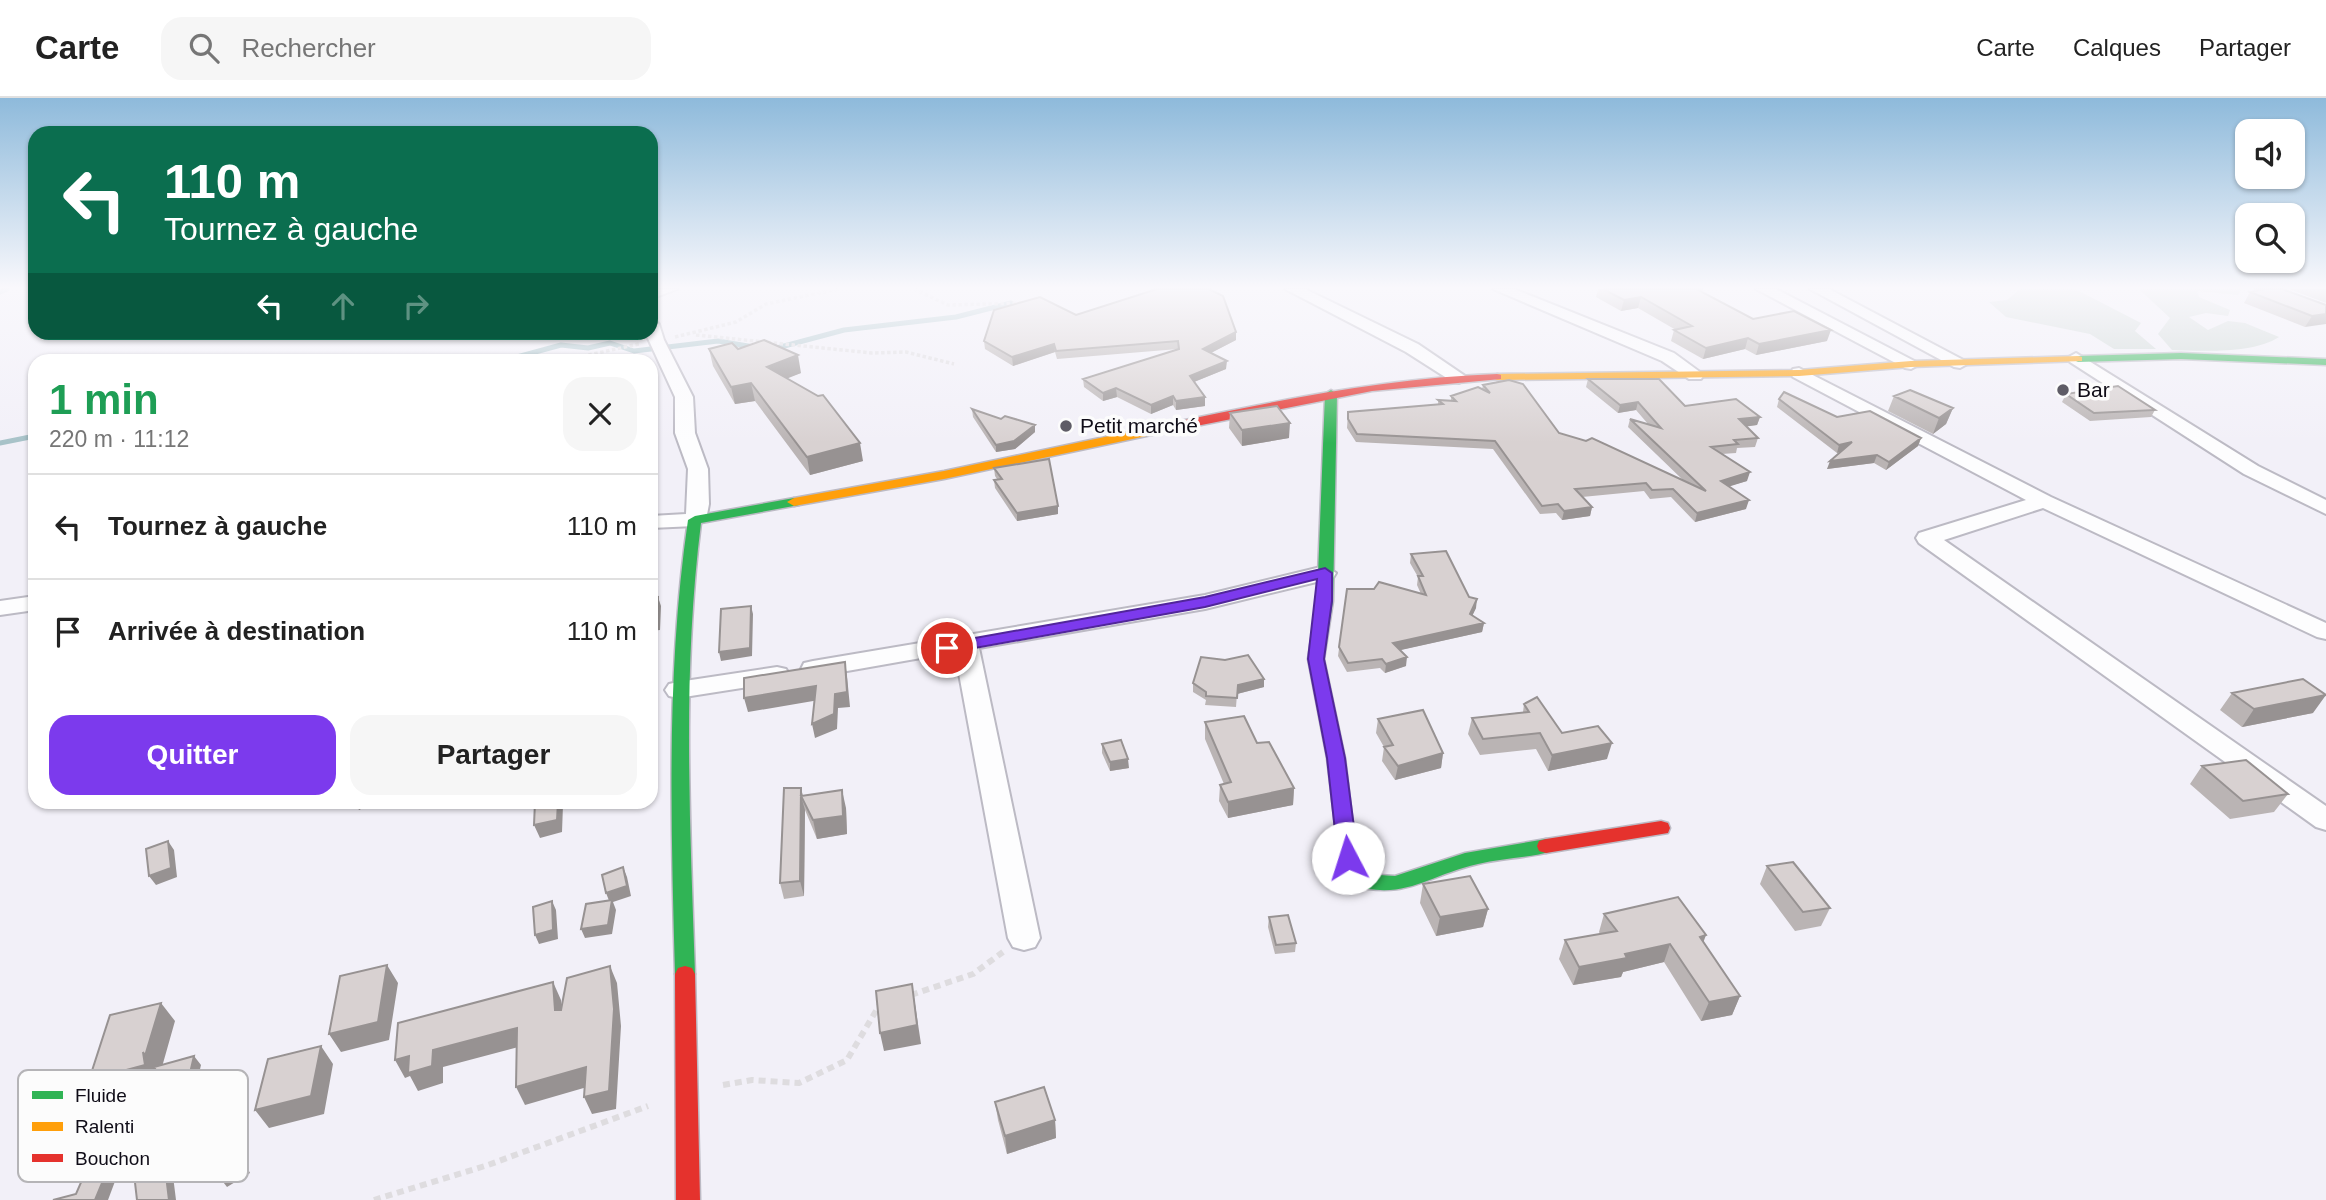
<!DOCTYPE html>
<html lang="fr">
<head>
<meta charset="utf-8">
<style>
	body { margin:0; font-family:Helvetica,sans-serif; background:#f6f6f6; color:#222; height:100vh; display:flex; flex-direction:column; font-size:26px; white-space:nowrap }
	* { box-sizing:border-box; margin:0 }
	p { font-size:23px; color:#767676 }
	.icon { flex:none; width:38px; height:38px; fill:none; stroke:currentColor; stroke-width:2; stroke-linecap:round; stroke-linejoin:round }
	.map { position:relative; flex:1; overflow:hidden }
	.side { position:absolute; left:28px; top:256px; width:630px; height:455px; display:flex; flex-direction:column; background:#fff; border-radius:21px; box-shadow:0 2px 5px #0004 }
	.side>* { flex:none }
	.top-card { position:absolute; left:28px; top:28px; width:630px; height:214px; border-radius:21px; box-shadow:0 2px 5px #0004; background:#0b6e4f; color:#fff; overflow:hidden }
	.fabs { position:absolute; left:2235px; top:21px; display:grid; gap:14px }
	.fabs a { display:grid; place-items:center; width:70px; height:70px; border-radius:14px; background:#fff; box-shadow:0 2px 5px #0004; font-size:35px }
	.pin { position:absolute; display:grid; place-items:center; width:60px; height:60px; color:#fff; margin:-30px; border:4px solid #fff; border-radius:50%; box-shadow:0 2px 7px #0007 }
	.me { position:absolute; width:77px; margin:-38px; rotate:355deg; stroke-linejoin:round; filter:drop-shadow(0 0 5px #0008) }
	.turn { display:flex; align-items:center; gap:24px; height:147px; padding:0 21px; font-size:32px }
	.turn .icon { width:91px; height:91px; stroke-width:2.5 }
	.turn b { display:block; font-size:49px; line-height:60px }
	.lanes { display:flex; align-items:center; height:66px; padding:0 21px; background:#0003; justify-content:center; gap:35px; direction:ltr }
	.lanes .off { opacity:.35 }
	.round { display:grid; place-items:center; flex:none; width:74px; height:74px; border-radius:21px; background:#f6f6f6 }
	.overview { display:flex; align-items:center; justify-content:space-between; height:119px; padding:0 21px }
	h1 { font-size:42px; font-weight:700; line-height:52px; color:#1e9e55 }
	.cta { display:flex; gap:14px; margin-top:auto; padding:14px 21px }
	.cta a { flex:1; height:80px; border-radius:21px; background:#7c3aed; color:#fff; font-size:28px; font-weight:700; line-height:80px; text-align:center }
	.cta a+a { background:#f6f6f6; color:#222 }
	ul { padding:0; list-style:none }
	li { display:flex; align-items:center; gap:21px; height:105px; padding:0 21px; border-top:2px solid #e0e0e0 }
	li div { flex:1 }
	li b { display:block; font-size:26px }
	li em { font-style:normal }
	header { display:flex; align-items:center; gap:42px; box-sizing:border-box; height:98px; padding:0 35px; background:#fff; border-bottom:2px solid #e0e0e0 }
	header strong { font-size:33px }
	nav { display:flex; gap:38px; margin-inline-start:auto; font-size:24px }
	.search { width:490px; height:63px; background:#f6f6f6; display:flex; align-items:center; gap:18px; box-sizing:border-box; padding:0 24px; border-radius:21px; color:#767676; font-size:26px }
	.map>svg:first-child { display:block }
</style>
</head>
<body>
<header>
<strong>Carte</strong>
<div class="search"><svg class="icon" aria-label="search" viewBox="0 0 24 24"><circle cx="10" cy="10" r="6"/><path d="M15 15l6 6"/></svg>Rechercher</div>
<nav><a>Carte</a><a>Calques</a><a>Partager</a></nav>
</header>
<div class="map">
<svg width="2326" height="1102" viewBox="0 0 2326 1102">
	<rect width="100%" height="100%" fill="#f2f0f8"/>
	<path fill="#cdd7d4" d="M2020,191H2075L2141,225L2135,233L2156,251H2114L2090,236L2006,219L1989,204L2007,202Z
		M2139,191H2242L2238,197L2197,193L2199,199L2230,212L2228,218L2206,215L2189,219L2208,232L2228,223L2245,225L2279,239C2253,256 2202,253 2172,252L2158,236L2170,220Z"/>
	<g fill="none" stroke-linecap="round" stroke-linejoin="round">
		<path stroke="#a7c2c8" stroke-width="5" d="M0,194L7,191
			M773,251L844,232L956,219L1011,205
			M506,262L561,247L588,250L610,245L634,253L718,243L754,249
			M0,345L35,338"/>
		<defs>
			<path id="street" d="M651,191H677L651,201Z
				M1285,191H1305L1418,246L1468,280L1459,285L1453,284L1406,254Z
				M1493,191H1514L1674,255L1704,277L1701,281H1689L1662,263Z
				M1756,191H1776L1920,266L1911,271L1905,270Z
				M1810,191H1829L1969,265L1960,270L1954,269Z
				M2256,191H2278L2326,208V219Z
				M651,221L659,226L664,242L693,299L695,335L708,371L709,406L706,422L695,428L651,430V418L686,416L688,371L675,335V299L645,234H651Z
				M2076,255L2258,368L2326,402V416L2244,376L2070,264L2067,260Z
				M1799,270L2051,399L2326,525V541L2317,539L2043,410L1944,442L2326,708V732L2316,729L1919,445L1916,440L1919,435L2026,402L1793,279L1790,275L1793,271Z
				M1325,468L1336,475L1333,480L1205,511L979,550L1040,840L1035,849L1024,852L1013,849L1008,840L955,554L813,579L804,577L801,571L804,565L813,563L1205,497Z
				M35,498V512L0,517V503Z
				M777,569L786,571L790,577L786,583L678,600L669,598L665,592L669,586L678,584Z"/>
			<path id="fast" d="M2181,255L2326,261V267L2181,261L2078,264L2072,261L2078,258Z
				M1331,292L1337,296L1333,503L1324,561L1345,660L1357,760L1363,776L1395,778L1465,755L1546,741L1553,743L1555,748L1553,753C1529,760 1502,760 1478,766C1425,778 1405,804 1348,786L1339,760L1327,660L1308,561L1317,503L1325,296Z
				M794,400L801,404L799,407L701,425C682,575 690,725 695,876L692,882L685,884L678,882L675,876C671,724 666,573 688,422L695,418Z"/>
			<path id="slow" d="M2078,258L2082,259V263L1911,269L1799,278L1497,282L1491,279L1497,276L1799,272L1911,263Z
				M1166,326L1172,330L1170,333L944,381L794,408L787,404L794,400L944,373Z"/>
			<path id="jam" d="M1497,276L1501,277V281L1372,293L1166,334L1160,330L1166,326C1276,303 1385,280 1497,276Z
				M1661,723L1668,725L1670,730L1668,735L1546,755L1539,753L1537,748L1539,743L1546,741Z
				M685,868L692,870L695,876L700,1102H676L675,876L678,870Z"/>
		</defs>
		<use href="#street" stroke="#bcbac4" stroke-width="4"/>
		<use href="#fast" stroke="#bcbac4" stroke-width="3"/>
		<use href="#slow" stroke="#bcbac4" stroke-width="3"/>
		<use href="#jam" stroke="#bcbac4" stroke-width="3"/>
		<path stroke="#dedcdf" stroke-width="3.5" stroke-dasharray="3.5 2.5" stroke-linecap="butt" d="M914,191L948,207L1024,205
			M696,237L872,255L906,254L954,266
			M675,239L736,224L766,206L838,191
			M565,262L639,246"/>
		<path stroke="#dedcdf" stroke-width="6" stroke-dasharray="7 5" stroke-linecap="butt" d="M911,897L973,876L1003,854
			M723,987L752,982L799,985L847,962L880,906
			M374,1102L488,1067L648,1008"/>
		<use href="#street" fill="#fdfdfe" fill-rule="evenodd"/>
		<use href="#fast" fill="#30b455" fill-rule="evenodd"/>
		<use href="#slow" fill="#ff9f0a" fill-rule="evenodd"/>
		<use href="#jam" fill="#e5322d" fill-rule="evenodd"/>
	</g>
	<path fill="#bab4b4" d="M1598,191H1702V194L1753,221L1827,243L1756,257L1745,251L1703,261L1671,243L1674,232H1676L1638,210L1621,213L1596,199Z
		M2289,191H2326V205Z
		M2250,194L2326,207L2305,229L2244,205Z
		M1076,217L1236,234V242L1211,255L1226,271L1194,284L1205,299V308L1176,312L1173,307L1151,316L1117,299L1103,303L1084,289L1083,281L1178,251L1057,261L1055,254L1013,268L985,251L984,243Z
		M709,251H738L801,275L786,280L863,363L810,377L755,303L735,306L713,268Z
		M1588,281L1685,308L1760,319L1757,327L1746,328L1758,340L1755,349L1737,350L1736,355L1722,356L1747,383L1729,388L1746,411L1695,424L1671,399L1650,401L1644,393L1582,399L1592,409L1590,418L1562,422L1556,415L1540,416L1493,351L1356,344L1347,330L1348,314L1438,307V302L1451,303V298L1482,291L1483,287L1559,335L1684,383L1628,329L1630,321L1648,326L1636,312L1618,315L1586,289Z
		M2066,296L2155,312L2151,319L2090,323L2062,304Z
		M1894,298L1953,310L1946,326L1933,336L1888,313Z
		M1779,301L1837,319L1921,340L1918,348L1886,372L1874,365L1827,371L1839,354L1837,355L1777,309Z
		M972,311L1001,321L1035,327V334L1015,351L996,354L973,319Z
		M1230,315L1289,340L1242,348L1229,330Z
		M994,370L1058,416L1017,423L995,390L994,382L997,381L995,378Z
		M1411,456L1469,499L1476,510L1472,517L1484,525L1482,534L1400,552L1406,568L1385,575L1380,570L1347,574L1338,558L1347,491L1421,496L1417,487L1418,479L1410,465Z
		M1264,581V589L1237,596L1236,609L1205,607L1206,602L1193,594V585Z
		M2232,595L2313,615L2242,629L2220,612Z
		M1524,606L1562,635L1607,661L1548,673L1536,651L1480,657L1468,636L1472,620L1523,614Z
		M1378,621L1443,655L1441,670L1395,682L1382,663L1384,649L1376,635Z
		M1205,624L1257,645L1294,690L1293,707L1228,720L1219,703L1220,687L1224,686L1205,641Z
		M1102,646L1129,670L1110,673L1102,655Z
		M2202,668L2288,696L2274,714L2230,721L2190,686Z
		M801,690L803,698L846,710L847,736L817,741L805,712L804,798L784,801L780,785Z
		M1767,768L1830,810L1821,828L1795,833L1760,786Z
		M1423,786L1488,811L1483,829L1436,838L1420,805Z
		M1604,816L1704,845L1740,898L1732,917L1701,923L1664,864L1623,874L1621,879L1573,887L1559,861L1565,842L1600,836L1599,834Z
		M1269,819L1296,845L1295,854L1275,856L1268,829Z
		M995,1004L1055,1022L1056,1040L1007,1056L998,1022Z"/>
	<path fill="#979292" d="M1641,199L1638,210L1621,213L1624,202Z
		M2326,216V226L2305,229L2312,218Z
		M1831,232L1827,243L1756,257L1759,246Z
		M1236,234V242L1203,259V251Z
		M1748,240L1745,251L1703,261L1706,250Z
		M1054,246L1055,254L1013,268L1012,259Z
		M798,257L801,275L771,287L767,269Z
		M1227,263L1226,271L1189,286L1190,278Z
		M751,285L755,303L735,306L731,289Z
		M1116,290L1117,299L1103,303V295Z
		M1173,298V307L1151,316V307Z
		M1205,299V308L1176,312V303Z
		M1638,304L1636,312L1618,315L1620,307Z
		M1953,310L1946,326L1933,336L1939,320Z
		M1760,319L1757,327L1736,330L1739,321Z
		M1290,325L1289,340L1242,348V332Z
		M1035,327V334L1015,351L996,354V347Z
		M1921,340L1918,348L1886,372L1889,364Z
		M1852,344L1849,351L1837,355L1839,347Z
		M860,345L863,363L810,377L807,359Z
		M1877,357L1874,365L1827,371L1830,363Z
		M1750,374L1747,383L1718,392L1721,383Z
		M1749,402L1746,411L1695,424L1697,415Z
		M1058,408V416L1017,423V415Z
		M1592,409L1590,418L1562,422L1564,413Z
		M658,499L661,508L660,532L651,533V524Z
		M1477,501L1476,510L1469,525L1470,516Z
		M751,508L753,516L752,558L721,563L719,554Z
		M1484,525L1482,534L1392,554L1393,545Z
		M1407,559L1406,568L1385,575L1386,566Z
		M845,564L847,578L850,609L838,610L837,631L815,640L812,626L835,596Z
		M1264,581V589L1237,596L1238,587Z
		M816,588L819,602L748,614L744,600Z
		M2326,597L2313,615L2242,629L2254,611Z
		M1612,645L1607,661L1548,673L1552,657Z
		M1443,655L1441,670L1395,682L1398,668Z
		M1128,661L1129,670L1110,673V664Z
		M801,690L804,704L801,698L805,712L804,798L800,783Z
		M1294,690L1293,707L1228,720V704Z
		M842,692L846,710L847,736L817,741L813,722Z
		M355,704H375L359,712Z
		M558,704H582L563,707L562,734L540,740L534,727Z
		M168,743L174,752L177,779L156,787L149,778Z
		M623,769L627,779L631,798L613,804L616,812L612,836L585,840L581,831L610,805L606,795Z
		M552,803L556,812L558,841L539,846L535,837Z
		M1488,811L1483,829L1436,838L1440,819Z
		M1706,837L1699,856L1700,839Z
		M1670,846L1664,864L1623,874L1621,879L1573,887L1579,869L1625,856Z
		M387,867L398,885L389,942L341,954L329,936Z
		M610,868L617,885L621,928L616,1011L592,1016L584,999Z
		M553,884L561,902L563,929L555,912Z
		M912,886L921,946L884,953L880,935Z
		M1740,898L1732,917L1701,923L1709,904Z
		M161,905L175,923L160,976L158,974L160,986L105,1000L89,982L143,954Z
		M517,930L526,947L443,969V985L418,993L410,978L405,980L395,962Z
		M321,948L333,966L324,1016L269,1030L255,1012Z
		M194,958L201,967L194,997L176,1003L168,993Z
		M586,969L594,987L525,1007L516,989Z
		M1055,1022L1056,1040L1007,1056L1005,1038Z
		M228,1039L236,1048L250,1075L227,1089L220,1080Z
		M163,1053L171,1062L176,1102H169Z
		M112,1061L120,1070L108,1102H95Z"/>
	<path fill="#d8d1d1" stroke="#979292" stroke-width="2" d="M1157,191H1209L1223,198L1236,234L1203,251L1227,263L1190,278L1205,299L1176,303L1173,298L1151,307L1116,290L1103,295L1083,281L1179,251L1178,243L1056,253L1054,246L1012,259L984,243L994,212L1040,199L1076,217Z
		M1603,191H1703L1698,192L1753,221L1794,213L1831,232L1759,246L1748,240L1706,250L1674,232L1692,228L1641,199L1624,202Z
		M2265,191H2282L2326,207V216L2312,218L2250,194Z
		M764,242L798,257L767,269L818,298L823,297L860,345L807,359L751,285L731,289L709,251L732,245L738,251Z
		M1588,281H1659L1685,308L1736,301L1760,319L1739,321L1758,340L1734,342L1738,346L1711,349L1750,374L1721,383L1749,402L1697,415L1673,391L1652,392L1646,385L1575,391L1592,409L1564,413L1558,406L1542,408L1495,343L1357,336L1348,321V314L1443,306L1438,302L1456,303L1451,298L1478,289L1490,295L1483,287L1509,282L1523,286L1559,335L1586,343L1592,340L1706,393L1630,321L1661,330L1638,304L1620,307Z
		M2118,288L2155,312L2094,315L2066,296Z
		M1910,292L1953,310L1939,320L1894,298Z
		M1784,294L1837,319L1870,313L1921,340L1889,364L1877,357L1830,363L1852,344L1839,347L1779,301Z
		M1277,308L1290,325L1242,332L1230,315Z
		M972,311L1001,321L1005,318L1035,327L1014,343L996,347Z
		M1049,361L1058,408L1017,415L994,382L1002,381L994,370Z
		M1446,453L1469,499L1477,501L1470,516L1484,525L1393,545L1407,559L1386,566L1382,561L1348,565L1339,549L1347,491H1374L1379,484L1426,497L1418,478H1423L1411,456Z
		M658,499L657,523L651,524V501Z
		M751,508L750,550L719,554L721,511Z
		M1248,557L1264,581L1238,587L1237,600L1206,598V594L1193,585L1201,559L1225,562Z
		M845,564L847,594L835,596L834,616L812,626L816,588L744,600V580Z
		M2303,581L2326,597L2254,611L2232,595Z
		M1537,599L1562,635L1598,628L1612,645L1552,657L1540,635L1483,641L1472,620L1529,614L1524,606Z
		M1423,612L1443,655L1398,668L1384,649L1393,647L1378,621Z
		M1244,618L1257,645L1269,644L1294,690L1228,704L1220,687L1231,684L1205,624Z
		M1121,642L1128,661L1110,664L1102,646Z
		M2246,662L2288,696L2243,703L2202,668Z
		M784,690H801L800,783L780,785Z
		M842,692L843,718L813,722L801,698Z
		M535,704H558L557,722L534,727Z
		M168,743L171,770L149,778L146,751Z
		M1793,764L1830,810L1803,814L1767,768Z
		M623,769L627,788L606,795L602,777Z
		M1470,778L1488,811L1440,819L1423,786Z
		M1678,799L1706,837L1700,839L1740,898L1709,904L1670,846L1625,856L1627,860L1579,869L1565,842L1617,833L1604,816Z
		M612,802L608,827L581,831L586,806Z
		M552,803L553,832L535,837L533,809Z
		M1288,817L1296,845L1276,847L1269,819Z
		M387,867L378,924L329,936L340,878Z
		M610,868L614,911L609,993L584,999L586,969L516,989L517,930L433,952L432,968L408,975L409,958L395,962L398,925L553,884L555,912H561L567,880Z
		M912,886L917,927L880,935L876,893Z
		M161,905L145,958L143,954L145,967L89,982L110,917Z
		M321,948L311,998L255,1012L268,961Z
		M194,958L187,988L168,993L154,969Z
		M1044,989L1055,1022L1005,1038L995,1004Z
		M163,1053L169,1102H137L133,1067Z
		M112,1061L95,1102H53L76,1096L89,1066Z"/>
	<linearGradient id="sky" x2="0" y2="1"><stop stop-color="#8ebadb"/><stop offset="0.55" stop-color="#f9f8fc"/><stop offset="1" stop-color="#f9f8fc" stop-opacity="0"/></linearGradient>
	<rect width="2326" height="345" fill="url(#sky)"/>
	<path fill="#7c3aed" stroke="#51269a" stroke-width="2" d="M1325,470L1332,475V503L1324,561L1345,660L1358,760L1348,767L1338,760L1327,660L1308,561L1317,481L1205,509L947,555L939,550L947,545L1205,499Z"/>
	<g fill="#5e5c66" stroke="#fcfcfc" stroke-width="2.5">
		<circle cx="2063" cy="292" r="7"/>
		<circle cx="1066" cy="328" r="7"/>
	</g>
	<g text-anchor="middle" stroke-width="7" stroke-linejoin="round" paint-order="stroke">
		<g font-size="21" fill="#0f0c17" stroke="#fcfcfc" text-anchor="start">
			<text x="2077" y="299">Bar</text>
			<text x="1080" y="335">Petit marché</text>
		</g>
	</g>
	<rect x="18" y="972" width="230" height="112" rx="10" fill="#fcfcfc" stroke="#b5b4b7" stroke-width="2"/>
	<rect x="32" y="993" width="31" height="8" fill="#30b455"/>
	<rect x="32" y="1024" width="31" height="9" fill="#ff9f0a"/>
	<rect x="32" y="1056" width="31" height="8" fill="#e5322d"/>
	<g font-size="19" fill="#0f0c17">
		<text x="75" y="1004">Fluide</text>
		<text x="75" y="1035">Ralenti</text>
		<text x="75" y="1067">Bouchon</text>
	</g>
</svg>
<div class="fabs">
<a><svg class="icon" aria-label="sound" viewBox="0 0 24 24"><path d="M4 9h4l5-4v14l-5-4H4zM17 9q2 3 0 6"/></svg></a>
<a><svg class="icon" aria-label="search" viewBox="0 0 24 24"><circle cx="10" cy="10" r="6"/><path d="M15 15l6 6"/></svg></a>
</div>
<div class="pin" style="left:947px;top:550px;background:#d93025"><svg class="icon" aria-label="arrive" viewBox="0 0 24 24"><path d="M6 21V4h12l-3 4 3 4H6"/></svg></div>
<svg class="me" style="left:1348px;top:760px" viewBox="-20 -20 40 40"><circle r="19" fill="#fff"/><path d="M0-13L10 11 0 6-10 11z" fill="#7c3aed"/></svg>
<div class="top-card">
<div class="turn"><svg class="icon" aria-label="left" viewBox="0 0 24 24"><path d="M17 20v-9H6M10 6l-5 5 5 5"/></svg><div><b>110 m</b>Tournez à gauche</div></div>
<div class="lanes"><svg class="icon" aria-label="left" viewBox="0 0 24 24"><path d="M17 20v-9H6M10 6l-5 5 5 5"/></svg><svg class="icon off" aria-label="ahead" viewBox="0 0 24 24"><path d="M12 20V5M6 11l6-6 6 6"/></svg><svg class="icon off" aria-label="right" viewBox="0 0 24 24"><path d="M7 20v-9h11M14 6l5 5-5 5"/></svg></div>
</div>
<section class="side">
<div class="overview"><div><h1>1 min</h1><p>220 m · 11:12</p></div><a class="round"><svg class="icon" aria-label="close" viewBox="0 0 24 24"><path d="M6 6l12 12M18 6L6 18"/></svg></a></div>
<ul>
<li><svg class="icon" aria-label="left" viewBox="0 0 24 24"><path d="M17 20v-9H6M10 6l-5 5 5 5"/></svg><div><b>Tournez à gauche</b></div><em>110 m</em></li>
<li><svg class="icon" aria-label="arrive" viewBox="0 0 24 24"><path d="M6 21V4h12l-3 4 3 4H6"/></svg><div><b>Arrivée à destination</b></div><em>110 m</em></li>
</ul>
<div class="cta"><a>Quitter</a><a>Partager</a></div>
</section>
</div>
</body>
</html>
